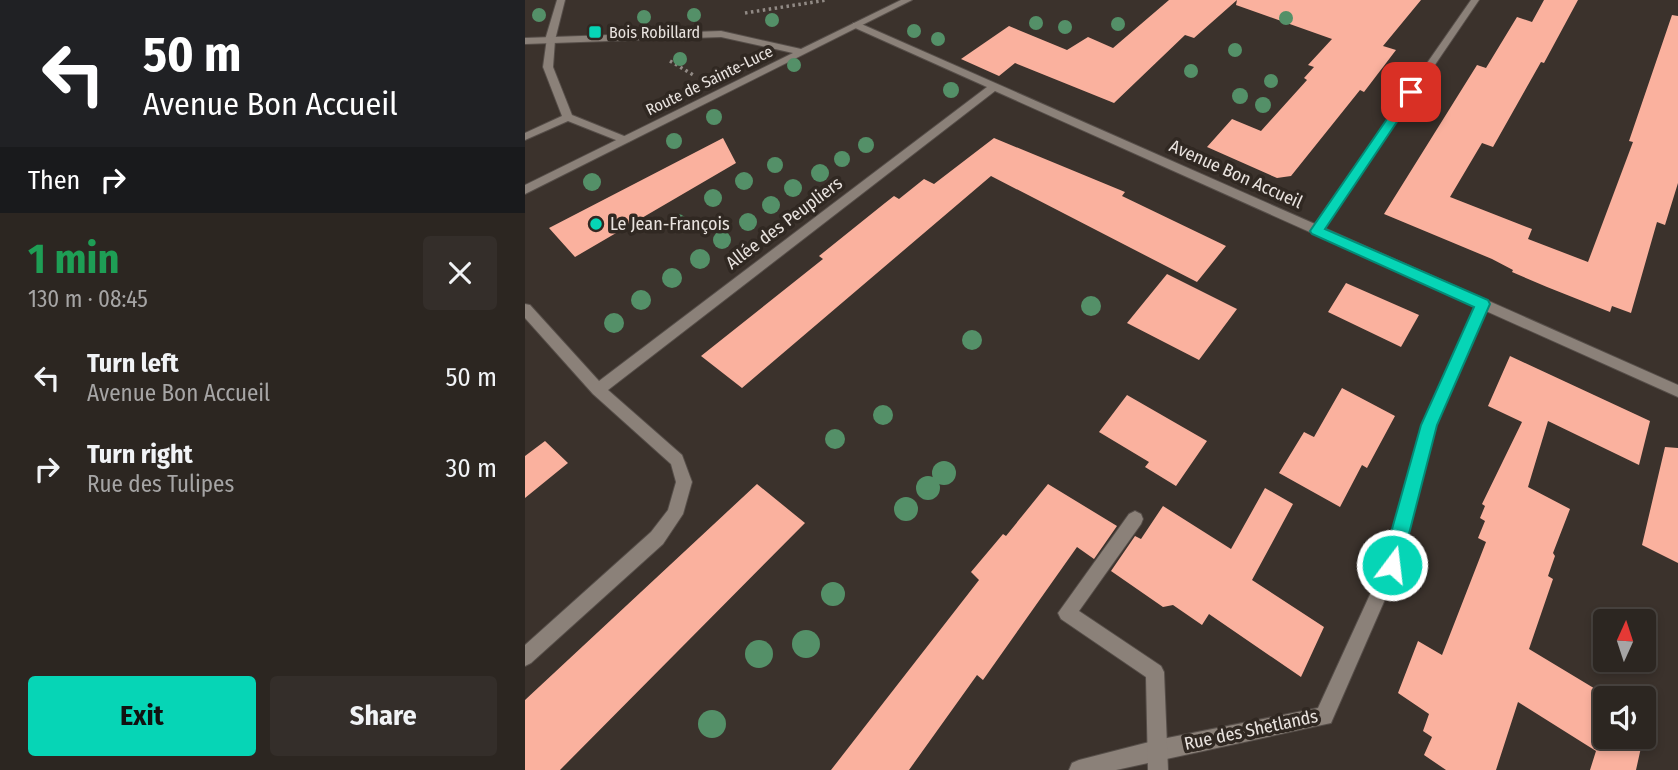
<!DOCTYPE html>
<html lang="en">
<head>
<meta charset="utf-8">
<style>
	body { margin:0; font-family:"Fira Sans Condensed",sans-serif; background:#342e2a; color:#f1f3f6; height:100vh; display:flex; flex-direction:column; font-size:26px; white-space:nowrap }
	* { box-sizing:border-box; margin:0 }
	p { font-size:23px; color:#a6a5a5 }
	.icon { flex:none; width:38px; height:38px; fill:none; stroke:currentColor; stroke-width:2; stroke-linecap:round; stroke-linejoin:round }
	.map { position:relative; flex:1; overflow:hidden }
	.sheet { display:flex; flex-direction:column; background:#2c2621; width:525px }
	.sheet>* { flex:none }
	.banner { background:#202124; color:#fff; overflow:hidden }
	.needle { width:46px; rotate:3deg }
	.tools { position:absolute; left:1068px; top:609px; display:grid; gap:14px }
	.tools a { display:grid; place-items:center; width:63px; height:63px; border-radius:7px; background:#2c2621; box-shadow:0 4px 10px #0003,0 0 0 2px #48433f; font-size:35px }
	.pin { position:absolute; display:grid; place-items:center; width:60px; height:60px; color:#fff; margin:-30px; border-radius:14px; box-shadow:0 4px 10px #0006 }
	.me { position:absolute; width:77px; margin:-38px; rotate:15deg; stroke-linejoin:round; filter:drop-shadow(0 0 5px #0008) }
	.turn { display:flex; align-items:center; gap:24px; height:147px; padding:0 28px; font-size:32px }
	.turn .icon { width:91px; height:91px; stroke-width:2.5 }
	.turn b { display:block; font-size:49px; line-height:60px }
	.then { display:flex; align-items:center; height:66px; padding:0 28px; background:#0003; gap:14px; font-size:26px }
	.round { display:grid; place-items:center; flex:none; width:74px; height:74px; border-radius:7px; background:#342e2a }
	.head { display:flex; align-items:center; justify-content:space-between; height:119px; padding:0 28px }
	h1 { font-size:42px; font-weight:700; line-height:52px; color:#1e9e55 }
	.action { display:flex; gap:14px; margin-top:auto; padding:14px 28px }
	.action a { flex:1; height:80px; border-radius:7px; background:#06d5b6; color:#111; font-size:28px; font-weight:700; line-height:80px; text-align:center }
	.action a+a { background:#342e2a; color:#f1f3f6 }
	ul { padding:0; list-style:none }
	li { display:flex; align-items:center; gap:21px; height:91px; padding:0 28px }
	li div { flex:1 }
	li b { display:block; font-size:26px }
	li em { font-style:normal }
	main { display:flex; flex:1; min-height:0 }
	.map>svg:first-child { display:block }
</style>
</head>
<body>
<main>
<section class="sheet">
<div class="banner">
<div class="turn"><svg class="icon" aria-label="left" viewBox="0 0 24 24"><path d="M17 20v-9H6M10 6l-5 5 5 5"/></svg><div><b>50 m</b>Avenue Bon Accueil</div></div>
<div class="then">Then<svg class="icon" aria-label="right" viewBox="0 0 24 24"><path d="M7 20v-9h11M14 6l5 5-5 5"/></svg></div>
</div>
<div class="head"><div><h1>1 min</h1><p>130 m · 08:45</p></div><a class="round"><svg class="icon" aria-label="close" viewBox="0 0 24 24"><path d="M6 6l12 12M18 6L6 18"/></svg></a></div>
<ul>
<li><svg class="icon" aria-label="left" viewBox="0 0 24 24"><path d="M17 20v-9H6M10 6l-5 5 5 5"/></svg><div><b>Turn left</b><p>Avenue Bon Accueil</p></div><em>50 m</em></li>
<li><svg class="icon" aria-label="right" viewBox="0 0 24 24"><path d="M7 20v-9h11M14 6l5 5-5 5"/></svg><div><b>Turn right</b><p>Rue des Tulipes</p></div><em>30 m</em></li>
</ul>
<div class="action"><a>Exit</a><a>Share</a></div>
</section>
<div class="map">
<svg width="1153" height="770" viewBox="0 0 1153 770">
	<rect width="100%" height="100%" fill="#3b322c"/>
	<path fill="#fab19e" d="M644,0H712L669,38L660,35L589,103L490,63L474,76L436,59L484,26L542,50L563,37L588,48Z
		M712,0H896L858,46L871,50L839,92L835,90L766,176L752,178L682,147L707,119L736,131L782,80L779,78L789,67L783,65L807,39L711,5Z
		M1019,0H1053L1019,63L1016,62L968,147L957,143L925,197L1007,229L1003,239L1063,262L1108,142L1104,141L1147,15L1153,16V183L1140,225L1132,222L1106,313L1087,306L1085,312L1022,287L987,272L988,270L967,259L859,214L952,65L961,68L992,17L1007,22Z
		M198,138L211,163L50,257L24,228Z
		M469,138L600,192L597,196L701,246L672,282L466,176L217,388L176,356L298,259L294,256L360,203L369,196L374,199L399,179L409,184Z
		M642,274L712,309L674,360L602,323Z
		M821,283L894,315L876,347L803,312Z
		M985,356L1125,421L1114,465L1023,421L1003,487L1045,509L1028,553L1030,556L1023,576L1028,579L1004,649L1082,696L1080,698V737H1118V724L1121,725L1111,770H1065L1071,751L993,702L971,770H921L899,755L907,737L898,731L904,714L873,693L893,641L917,655L961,542L953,538L960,521L955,518L960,506L957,504L997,422L963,406Z
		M817,388L870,416L842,468L837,465L815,507L754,473L779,432L789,437Z
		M602,395L682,441L651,486L620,467L624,462L574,432Z
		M20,441L43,463L0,498V456Z
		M1140,447L1153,448V563L1117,545Z
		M232,484L280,523L35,770H0V700Z
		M523,484L592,526L569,559L552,547L458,680L452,675L384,770H306L454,580L446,572L478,534L481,536Z
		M740,488L768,504L727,580L799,627L776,677L684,614L677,625L648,605L638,607L586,571L610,536L616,539L638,506L706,549Z"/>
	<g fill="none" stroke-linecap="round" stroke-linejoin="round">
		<defs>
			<path id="service" d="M22,38L30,40L28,67L47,115L104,138V142H96L43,121L0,140V133L37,116L18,67Z
				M958,299L964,304L911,425L875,565L806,723L591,770H544L547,763L554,760L632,740L793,708L859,564L897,425L952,304Z"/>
			<path id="minor" d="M32,0H40L30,40L25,43L20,40Z
				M946,0H954L799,228L1153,385V397L470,91L83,390L157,455L167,482L158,514L138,544L6,663L0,666V645L126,532L143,510L151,482L146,464L68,394L0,318V304L5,305L74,381L462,87L328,27V23H334L790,224Z
				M610,511L616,514L618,519L616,524L554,611L636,666L639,672L643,770H623L621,677L536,619L533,613L604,514Z"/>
			<path id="tertiary" d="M376,0H387L0,194V185L268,53L196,37L0,44V38L196,31L276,49Z"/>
		</defs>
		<use href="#service" stroke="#564e49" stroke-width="2"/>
		<use href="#minor" stroke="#564e49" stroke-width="2"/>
		<use href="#tertiary" stroke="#564e49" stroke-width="2"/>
		<path stroke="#918a85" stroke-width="3.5" stroke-dasharray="2.5 3.5" stroke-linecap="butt" d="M220,13L302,0
			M145,61L170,76"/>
		<use href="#service" fill="#8b8179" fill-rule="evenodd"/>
		<use href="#minor" fill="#8b8179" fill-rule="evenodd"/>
		<use href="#tertiary" fill="#8b8179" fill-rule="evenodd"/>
	</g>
	<g fill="#549068">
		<circle cx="14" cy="15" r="7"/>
		<circle cx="169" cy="15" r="7"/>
		<circle cx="119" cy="17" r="7"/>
		<circle cx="761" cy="18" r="7"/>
		<circle cx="247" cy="20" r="7"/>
		<circle cx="511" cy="23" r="7"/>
		<circle cx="593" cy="24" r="7"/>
		<circle cx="540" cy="27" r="7"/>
		<circle cx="389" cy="31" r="7"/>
		<circle cx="413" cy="39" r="7"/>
		<circle cx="710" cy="50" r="7"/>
		<circle cx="155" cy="59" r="7"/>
		<circle cx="269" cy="65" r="7"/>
		<circle cx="666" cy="71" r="7"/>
		<circle cx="746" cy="81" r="7"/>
		<circle cx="426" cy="90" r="8"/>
		<circle cx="715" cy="96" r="8"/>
		<circle cx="738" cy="105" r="8"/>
		<circle cx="189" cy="117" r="8"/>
		<circle cx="149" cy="141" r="8"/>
		<circle cx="341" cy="145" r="8"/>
		<circle cx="317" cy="159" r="8"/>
		<circle cx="250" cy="165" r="8"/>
		<circle cx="295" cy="173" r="9"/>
		<circle cx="219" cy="181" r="9"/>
		<circle cx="67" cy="182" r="9"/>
		<circle cx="268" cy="188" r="9"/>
		<circle cx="188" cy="198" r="9"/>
		<circle cx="246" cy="205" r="9"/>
		<circle cx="223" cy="222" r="9"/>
		<circle cx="153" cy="223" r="9"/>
		<circle cx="197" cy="240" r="9"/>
		<circle cx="175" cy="259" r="10"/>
		<circle cx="147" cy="278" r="10"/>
		<circle cx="116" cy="300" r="10"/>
		<circle cx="566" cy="306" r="10"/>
		<circle cx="89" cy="323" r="10"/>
		<circle cx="447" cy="340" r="10"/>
		<circle cx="358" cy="415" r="10"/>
		<circle cx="310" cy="439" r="10"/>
		<circle cx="419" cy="473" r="12"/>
		<circle cx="403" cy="488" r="12"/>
		<circle cx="381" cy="509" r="12"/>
		<circle cx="308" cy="594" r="12"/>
		<circle cx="281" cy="644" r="14"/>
		<circle cx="234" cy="654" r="14"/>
		<circle cx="187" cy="724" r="14"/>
	</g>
	<path fill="#06d5b6" stroke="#048a76" stroke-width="2" d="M882,90L892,92L800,229L963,300L965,304L912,425L876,565L873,572L867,575L860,572L857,565L896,425L949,307L787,234L785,231Z"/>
	<g fill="#06d5b6" stroke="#302822" stroke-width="2.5">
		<rect x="63" y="25" width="14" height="14" rx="3.5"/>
		<circle cx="71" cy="224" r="7"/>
	</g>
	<g text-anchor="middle" stroke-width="7" stroke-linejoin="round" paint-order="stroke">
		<g font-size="16" fill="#e9e3df" stroke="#302822" text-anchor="start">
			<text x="84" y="38">Bois Robillard</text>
		</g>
		<g font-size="16" fill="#e9e3df" stroke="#302822">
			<text transform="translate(184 80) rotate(-26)" y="6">Route de Sainte-Luce</text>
		</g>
		<g font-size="18" fill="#e9e3df" stroke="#302822">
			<text transform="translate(711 174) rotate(24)" y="6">Avenue Bon Accueil</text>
			<text transform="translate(259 223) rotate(-37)" y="6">Allée des Peupliers</text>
			<text transform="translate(726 730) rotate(-12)" y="6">Rue des Shetlands</text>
		</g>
		<g font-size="18" fill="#e9e3df" stroke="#302822" text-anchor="start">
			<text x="85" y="230">Le Jean-François</text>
		</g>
	</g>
</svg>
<div class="tools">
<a><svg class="needle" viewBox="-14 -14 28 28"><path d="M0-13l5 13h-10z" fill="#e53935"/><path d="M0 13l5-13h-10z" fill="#a6a5a5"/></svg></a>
<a><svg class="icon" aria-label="sound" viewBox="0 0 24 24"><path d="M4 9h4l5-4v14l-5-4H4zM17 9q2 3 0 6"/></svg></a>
</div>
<div class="pin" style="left:886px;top:92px;background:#d93025"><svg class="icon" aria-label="arrive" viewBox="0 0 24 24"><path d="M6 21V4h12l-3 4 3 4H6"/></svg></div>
<svg class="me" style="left:867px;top:565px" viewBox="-20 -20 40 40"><circle r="17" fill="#06d5b6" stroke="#fff" stroke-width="3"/><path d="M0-11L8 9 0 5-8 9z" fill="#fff"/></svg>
</div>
</main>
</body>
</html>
